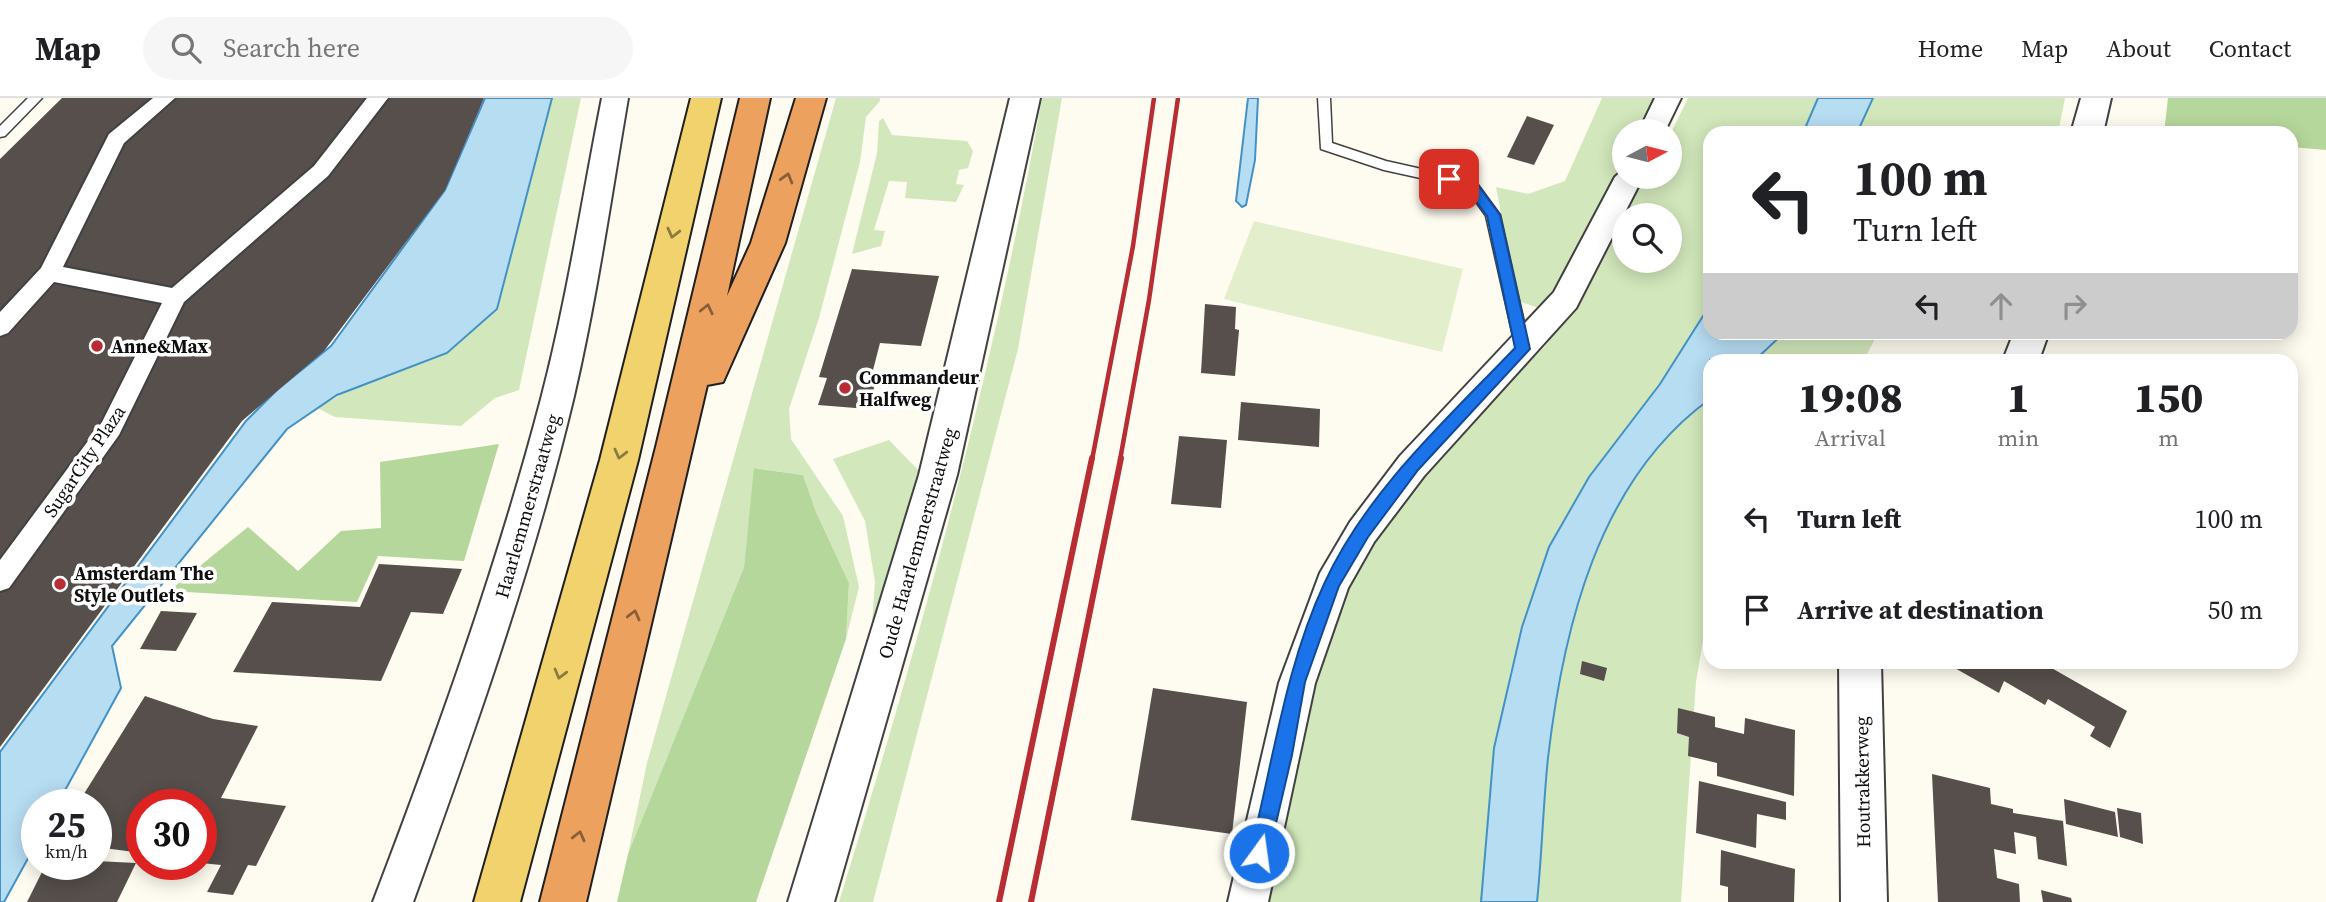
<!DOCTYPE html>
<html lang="en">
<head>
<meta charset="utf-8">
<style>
	body { margin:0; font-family:"Source Serif 4",serif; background:#f6f6f6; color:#202124; height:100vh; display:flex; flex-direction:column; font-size:26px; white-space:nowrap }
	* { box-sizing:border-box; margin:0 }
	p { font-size:23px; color:#757577 }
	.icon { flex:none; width:38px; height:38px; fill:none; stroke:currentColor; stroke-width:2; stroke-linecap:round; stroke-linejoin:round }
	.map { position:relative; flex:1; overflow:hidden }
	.drawer { position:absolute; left:1703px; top:256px; width:595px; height:315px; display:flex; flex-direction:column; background:#fff; border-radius:21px; box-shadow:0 4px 18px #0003 }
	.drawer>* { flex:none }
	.top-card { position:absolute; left:1703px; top:28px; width:595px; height:214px; border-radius:21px; box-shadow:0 4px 18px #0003; background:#fff; color:#202124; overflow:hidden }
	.needle { width:46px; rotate:83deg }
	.controls { position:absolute; left:1612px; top:21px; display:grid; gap:14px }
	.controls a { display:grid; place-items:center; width:70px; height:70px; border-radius:50%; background:#fff; box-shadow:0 4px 18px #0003; font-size:35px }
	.speed { position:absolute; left:21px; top:691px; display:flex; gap:14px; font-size:35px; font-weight:700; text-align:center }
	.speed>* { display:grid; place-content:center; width:91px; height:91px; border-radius:50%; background:#fff; box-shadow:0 4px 18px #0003; line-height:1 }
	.speed small { font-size:18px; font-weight:400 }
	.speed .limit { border:10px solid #d22; background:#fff; color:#111 }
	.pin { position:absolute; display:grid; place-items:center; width:60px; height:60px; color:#fff; margin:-30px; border-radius:14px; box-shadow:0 4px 10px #0006 }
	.me { position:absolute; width:77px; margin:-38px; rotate:14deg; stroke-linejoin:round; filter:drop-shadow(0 0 5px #0008) }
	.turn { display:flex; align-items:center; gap:24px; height:147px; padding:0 35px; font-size:32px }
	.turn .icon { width:91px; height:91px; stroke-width:2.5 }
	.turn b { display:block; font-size:49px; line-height:60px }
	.lanes { display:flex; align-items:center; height:66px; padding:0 35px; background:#0003; justify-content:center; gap:35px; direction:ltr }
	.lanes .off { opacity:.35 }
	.eta { display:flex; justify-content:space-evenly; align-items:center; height:119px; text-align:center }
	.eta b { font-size:42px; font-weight:800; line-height:49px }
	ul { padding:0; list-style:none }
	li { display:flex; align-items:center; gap:21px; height:91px; padding:0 35px }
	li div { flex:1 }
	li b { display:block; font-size:26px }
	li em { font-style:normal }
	header { display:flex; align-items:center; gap:42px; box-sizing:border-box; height:98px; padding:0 35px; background:#fff; border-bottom:2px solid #e0e0e0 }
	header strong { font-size:33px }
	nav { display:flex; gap:38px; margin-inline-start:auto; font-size:24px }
	.search { width:490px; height:63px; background:#f6f6f6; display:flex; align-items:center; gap:18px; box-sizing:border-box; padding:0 24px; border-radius:38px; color:#757577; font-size:26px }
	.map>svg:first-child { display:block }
</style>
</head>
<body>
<header>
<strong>Map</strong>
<div class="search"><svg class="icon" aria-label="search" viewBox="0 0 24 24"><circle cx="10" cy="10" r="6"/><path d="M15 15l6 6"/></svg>Search here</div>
<nav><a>Home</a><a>Map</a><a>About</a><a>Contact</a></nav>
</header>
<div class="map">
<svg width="2326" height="804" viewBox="0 0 2326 804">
	<rect width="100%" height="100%" fill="#fefcf0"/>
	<path fill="#d2e7bb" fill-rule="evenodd" d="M552,0H581L519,292L495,300L461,328L335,319L317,310L497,211Z
		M836,0H880V3L866,19L860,64L819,220L789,311L791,341L843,418L859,489L846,541L849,485L816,414L803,377L755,370L744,469L628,756L647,665Z
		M1042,0H1062L1018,251L873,804H839C921,540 994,272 1042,0Z
		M1602,0H1657L1641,33H1624V69L1549,199L1539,210L1518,203L1496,89L1528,96L1565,83Z
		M1688,0H1818L1803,35H1710V207L1660,286L1589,379L1549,449L1510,575L1481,804H1267L1308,604L1337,513L1359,464L1407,390L1546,247L1567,217L1644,79H1670V37ZM1624,117H1670V163H1624Z
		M1873,0H2065L2058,35H1857Z
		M883,20L892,37L967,43L973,53L968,70L959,72L956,86L964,87L956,104L905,100L907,84L889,83L874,132L885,133L881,148L852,156L877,55L879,23Z
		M1784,235H1878L1864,262H1755Z
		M1710,301V501L1696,584L1681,804H1537C1549,634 1558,411 1710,301Z
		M889,342L919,373L870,552L875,484L865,423L833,361Z"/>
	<path fill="#b6d79b" d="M2168,0H2326V52L2291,49V35H2164Z
		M499,346L464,463L378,458L357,504L169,493L248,429L298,473L341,433L381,430L380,364Z
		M754,370L803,377L816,414L849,485L846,541L756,804H617L628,756L744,469Z"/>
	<path fill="#e3efcc" d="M1254,123L1463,171L1442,254L1224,201Z"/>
	<path fill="#b7ddf3" stroke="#4291c7" stroke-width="2" d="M485,0H552L497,211L447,255L337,297L287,331L112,548L121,590L57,707H37V744L4,804H0V654L246,323L277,292L331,248L445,92Z
		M1248,0H1258L1255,62L1246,107L1242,109L1236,103Z
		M1818,0H1873L1857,35H1803Z
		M1710,207V234L1784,235L1755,262H1710V301C1598,382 1563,531 1548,660C1543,708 1542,756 1537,804H1481L1494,650L1522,529L1549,449L1589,379L1660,286Z"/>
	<path fill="#564f4b" d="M62,0H484L445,92L324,253L242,323L0,649V61Z
		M1527,18L1554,27L1534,67L1507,59Z
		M852,171L939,178L921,248L880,245L872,276H878L868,311L818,307L827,280L819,279Z
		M1205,206L1236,209L1235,231L1239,232L1235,278L1201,275Z
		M1241,304L1320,311L1319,349L1238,342Z
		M1179,338L1227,342L1221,410L1171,406Z
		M379,466L462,471L443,516L411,514L381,583L233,574L272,504L360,509Z
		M161,513L197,515L176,553L140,551Z
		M1582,563L1607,570L1604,583L1580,576Z
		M1944,564H2041L2127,613L2110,650L2090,638L2095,629L2048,601L2045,607L2004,583L1999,595Z
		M1153,590L1247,604L1232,736L1131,722Z
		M145,598L213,621L258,628L221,700L286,708L256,768L248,767L233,797L207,794L221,767L201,765V707H142V755L96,749V707H77Z
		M1678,610L1715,619V629L1744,636L1745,620L1795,632L1794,698L1717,678V665L1688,658L1689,639L1677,635Z
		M1932,676L1990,690L1991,706L2013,711V715L2063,723L2067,768L2038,761L2036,739L2014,734L2016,756L1994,751L1997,780L2019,786L2020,804H1938Z
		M1699,683L1786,704V722L1757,716L1756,750L1696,735Z
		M2064,701L2115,714L2118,739L2066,726Z
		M2117,710L2141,715L2143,746L2120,739Z
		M1721,752L1795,771L1794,804H1728V789L1720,787Z
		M96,763L136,765L117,804H27L46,766H96Z
		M2041,792L2071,800L2072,804H2043Z"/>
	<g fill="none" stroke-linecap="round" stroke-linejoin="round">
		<defs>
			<path id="service" d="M28,0H42L5,38L0,39V28Z
				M1318,0H1330L1332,45L1386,63L1475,83L1500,117L1530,251L1528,255H1518L1516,251L1486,118L1466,90L1384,72L1321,51Z"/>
			<path id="pedestrian" d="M153,0H175L124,45L63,169L172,190L314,68L367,0H388L328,78L184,204L119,337L9,490L0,493V462L102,324L162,205L54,184L8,235L0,238V214L41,170L109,36Z"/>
			<path id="minor" d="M602,0H628C611,99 597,199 574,298C533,470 473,638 413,804H373C436,639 496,472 541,301C567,202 582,101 602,0Z
				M1655,0H1681L1665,33H1639Z
				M1624,71V79H1643L1576,210L1424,378L1374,444L1348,490L1315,585L1268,804H1228L1279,585L1320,475L1350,424L1400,358L1554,194L1615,79Z"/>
			<path id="tertiary" d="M1010,0H1040L957,377L834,804H788L919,377Z
				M2081,0H2111L2103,35H2071Z
				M2014,234H2049L2039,262H2003Z
				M1839,564H1881L1887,804H1841Z"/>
			<path id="primary" d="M691,0H721L638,362L520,804H474L600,362Z"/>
			<path id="motorway" d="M740,0H770L727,198L751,145L796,0H826L785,145L723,284L707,287L586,804H540L656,349Z"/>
		</defs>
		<use href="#service" stroke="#414141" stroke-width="3"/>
		<use href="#pedestrian" stroke="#414141" stroke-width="4"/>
		<use href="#minor" stroke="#414141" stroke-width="4"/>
		<use href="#tertiary" stroke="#414141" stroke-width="4"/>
		<use href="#primary" stroke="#1f1f1f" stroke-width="4"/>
		<use href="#motorway" stroke="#1f1f1f" stroke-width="4"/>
		<use href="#service" fill="#fff" fill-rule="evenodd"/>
		<use href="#pedestrian" fill="#fff" fill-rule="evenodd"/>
		<use href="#minor" fill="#fff" fill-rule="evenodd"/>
		<use href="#tertiary" fill="#fff" fill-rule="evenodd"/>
		<use href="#primary" fill="#f2d26d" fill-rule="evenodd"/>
		<use href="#motorway" fill="#eda15f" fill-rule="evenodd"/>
		<path stroke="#b82c33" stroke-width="4.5" d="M1092,362L1133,148L1154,0
			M1120,362L1149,202L1178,0"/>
		<path stroke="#b82c33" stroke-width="6" d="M999,804L1092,360
			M1031,804L1121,360"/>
	</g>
	<defs><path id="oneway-chevron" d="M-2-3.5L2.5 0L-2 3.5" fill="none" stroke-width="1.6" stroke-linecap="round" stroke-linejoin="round" transform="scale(1.75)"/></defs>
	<g stroke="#895f3b">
		<use href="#oneway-chevron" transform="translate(787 80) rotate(-74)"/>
		<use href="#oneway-chevron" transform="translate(707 211) rotate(-77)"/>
		<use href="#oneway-chevron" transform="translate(634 517) rotate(-76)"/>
		<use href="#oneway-chevron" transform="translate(579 738) rotate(-76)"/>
	</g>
	<g stroke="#8b7a42">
		<use href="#oneway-chevron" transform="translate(673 135) rotate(104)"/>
		<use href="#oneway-chevron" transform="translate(620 356) rotate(104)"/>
		<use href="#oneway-chevron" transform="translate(560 576) rotate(105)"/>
	</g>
	<path fill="#1a73e8" stroke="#114b97" stroke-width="2" d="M1449,77L1475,83L1500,117L1530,251L1418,372L1368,439L1339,488L1305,584L1292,657L1269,755L1266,762L1259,764L1253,762L1250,755C1273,665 1285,569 1325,484C1367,393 1447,321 1515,250L1487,118L1466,90L1444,85V78Z"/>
	<g fill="#b82c33" stroke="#fff" stroke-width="2.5">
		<circle cx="97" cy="248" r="7"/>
		<circle cx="845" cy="290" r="7"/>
		<circle cx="60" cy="486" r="7"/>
	</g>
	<g text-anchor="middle" stroke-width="7" stroke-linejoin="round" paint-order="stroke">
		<g font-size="19" font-weight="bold" fill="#0e0e0e" stroke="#fff" text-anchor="start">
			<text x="111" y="255">Anne&amp;Max</text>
			<text x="859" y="286">Commandeur<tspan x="859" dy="22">Halfweg</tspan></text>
			<text x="74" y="482">Amsterdam The<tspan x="74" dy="22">Style Outlets</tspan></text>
		</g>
		<g font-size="19" fill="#0e0e0e" stroke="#fff">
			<text transform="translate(84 363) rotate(-56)" y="7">SugarCity Plaza</text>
			<text transform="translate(527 408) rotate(-74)" y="7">Haarlemmerstraatweg</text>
			<text transform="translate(917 445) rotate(-74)" y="7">Oude Haarlemmerstraatweg</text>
			<text transform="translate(1862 684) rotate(-91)" y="7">Houtrakkerweg</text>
		</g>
	</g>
</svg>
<div class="controls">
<a><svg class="needle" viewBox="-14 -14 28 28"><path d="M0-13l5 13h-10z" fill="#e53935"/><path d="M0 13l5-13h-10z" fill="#757577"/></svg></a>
<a><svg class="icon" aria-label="search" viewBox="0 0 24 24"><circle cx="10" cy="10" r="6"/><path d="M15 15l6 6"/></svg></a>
</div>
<div class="speed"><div>25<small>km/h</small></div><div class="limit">30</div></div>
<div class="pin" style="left:1449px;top:81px;background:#d93025"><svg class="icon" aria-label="arrive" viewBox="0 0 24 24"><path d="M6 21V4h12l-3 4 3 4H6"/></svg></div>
<svg class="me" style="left:1259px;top:755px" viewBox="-20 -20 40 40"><circle r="17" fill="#1a73e8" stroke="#fff" stroke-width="3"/><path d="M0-11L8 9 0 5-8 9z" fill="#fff"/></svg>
<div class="top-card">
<div class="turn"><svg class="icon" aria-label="left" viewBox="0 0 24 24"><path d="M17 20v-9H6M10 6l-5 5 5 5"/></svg><div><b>100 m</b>Turn left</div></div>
<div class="lanes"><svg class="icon" aria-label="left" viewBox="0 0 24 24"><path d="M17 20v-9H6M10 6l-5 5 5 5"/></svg><svg class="icon off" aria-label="ahead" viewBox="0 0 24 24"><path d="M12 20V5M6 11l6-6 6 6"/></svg><svg class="icon off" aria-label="right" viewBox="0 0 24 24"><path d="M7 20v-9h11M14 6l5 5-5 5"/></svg></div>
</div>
<section class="drawer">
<div class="eta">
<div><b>19:08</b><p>Arrival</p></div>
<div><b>1</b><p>min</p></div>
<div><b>150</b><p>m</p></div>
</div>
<ul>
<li><svg class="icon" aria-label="left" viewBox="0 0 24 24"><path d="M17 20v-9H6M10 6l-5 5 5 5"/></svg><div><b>Turn left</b></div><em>100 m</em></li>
<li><svg class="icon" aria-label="arrive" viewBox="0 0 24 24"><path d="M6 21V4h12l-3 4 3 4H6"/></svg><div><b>Arrive at destination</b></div><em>50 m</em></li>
</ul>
</section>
</div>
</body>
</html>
